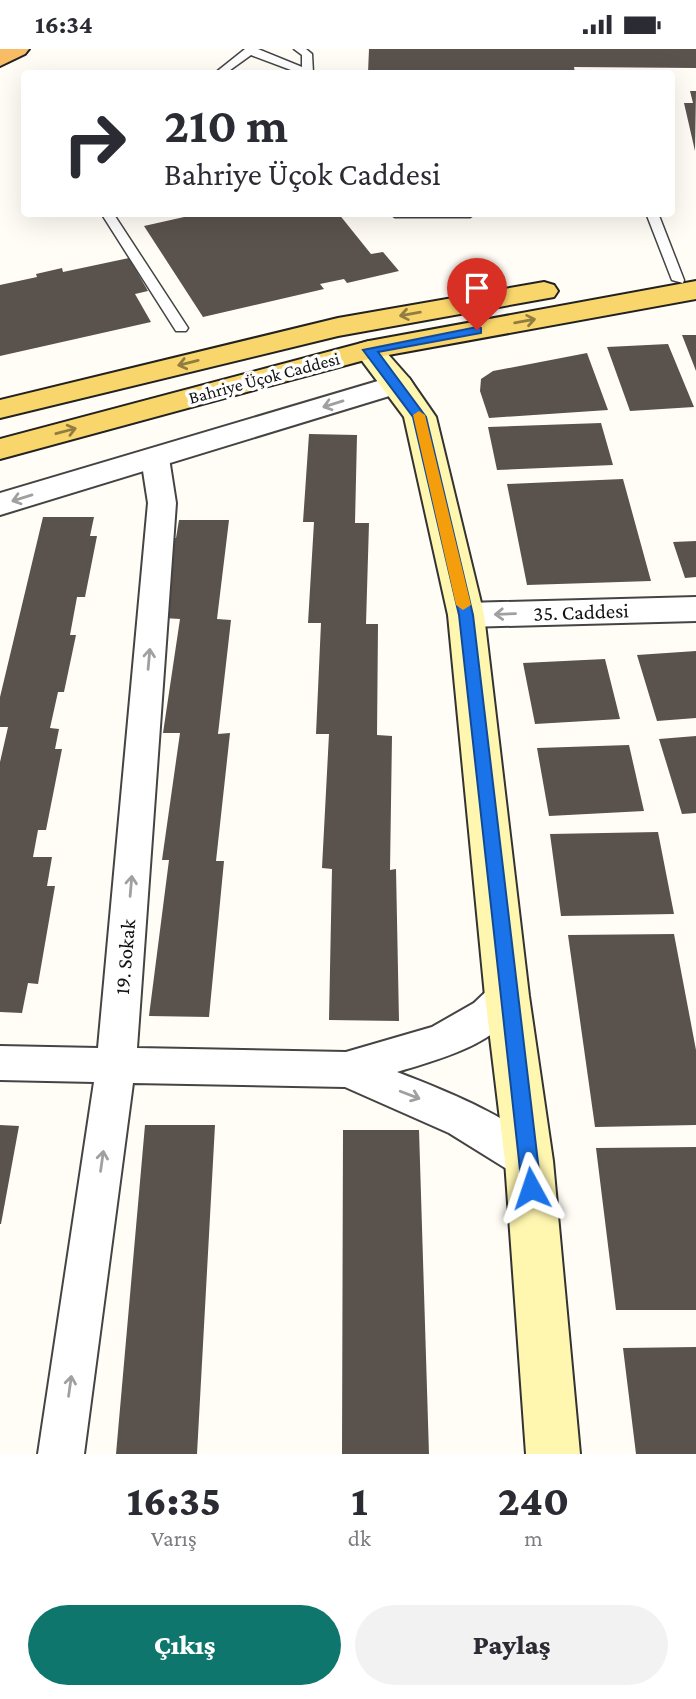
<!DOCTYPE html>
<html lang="tr">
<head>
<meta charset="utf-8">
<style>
	body { margin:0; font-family:"Crimson Pro",serif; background:#f2f2f3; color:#2b2b33; height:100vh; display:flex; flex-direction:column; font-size:26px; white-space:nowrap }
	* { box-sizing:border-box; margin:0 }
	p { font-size:23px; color:#7c7c81 }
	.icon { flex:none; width:38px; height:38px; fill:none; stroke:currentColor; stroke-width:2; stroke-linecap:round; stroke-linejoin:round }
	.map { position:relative; height:1405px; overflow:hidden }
	.sheet { display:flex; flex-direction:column; background:#fff; flex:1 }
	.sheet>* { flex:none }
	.guide { position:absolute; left:21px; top:21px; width:654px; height:147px; border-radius:7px; box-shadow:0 7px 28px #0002; background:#fff; color:#2b2b33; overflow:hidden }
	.pin { position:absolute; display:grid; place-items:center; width:60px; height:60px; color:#fff; margin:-72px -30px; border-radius:50% 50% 50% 0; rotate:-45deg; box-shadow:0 0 7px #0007 }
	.pin .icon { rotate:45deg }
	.me { position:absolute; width:77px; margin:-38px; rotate:355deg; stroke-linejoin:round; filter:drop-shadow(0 0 5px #0008) }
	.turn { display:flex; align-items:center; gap:24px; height:147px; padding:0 28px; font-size:32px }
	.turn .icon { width:91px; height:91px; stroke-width:2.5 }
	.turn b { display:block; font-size:49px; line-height:60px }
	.eta { display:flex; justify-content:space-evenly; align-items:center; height:119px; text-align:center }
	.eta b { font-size:42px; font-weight:800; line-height:49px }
	.cta { display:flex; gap:14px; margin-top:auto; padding:14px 28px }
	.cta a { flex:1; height:80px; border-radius:42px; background:#0f766e; color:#fff; font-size:28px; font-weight:800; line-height:80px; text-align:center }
	.cta a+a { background:#f2f2f3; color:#2b2b33 }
	.status { display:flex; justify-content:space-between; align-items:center; height:49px; padding:0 35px; background:#fff; direction:ltr }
	.status svg { height:19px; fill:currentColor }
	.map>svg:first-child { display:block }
</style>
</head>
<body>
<div class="status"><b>16:34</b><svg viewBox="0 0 49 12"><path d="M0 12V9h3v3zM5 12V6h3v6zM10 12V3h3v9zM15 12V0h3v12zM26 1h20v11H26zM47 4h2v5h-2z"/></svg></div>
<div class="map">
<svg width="696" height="1405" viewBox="0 0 696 1405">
	<rect width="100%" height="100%" fill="#fffdf5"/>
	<path fill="#5a524d" d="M369,0H696V19L574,18L575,24H368Z
		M690,42H696L695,102L684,54H693Z
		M202,164H338L371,205L383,203L399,222L347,234L344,230L320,235L324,240L203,268L144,177Z
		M129,209L148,242L135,245L151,273L0,307V236L37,228L36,225L62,219L63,223Z
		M682,286H696V322Z
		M668,295L694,358L630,362L607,298Z
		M587,304L608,361L489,369L480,342L481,330L493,322Z
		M601,374L613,416L497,421L488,378Z
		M309,385L357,386L355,474H369L366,575H378L377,686L392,687L390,821L396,820L399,972L329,971L332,820L322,819L329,685H316L321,574H308L314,473H303Z
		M623,430L651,532L527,536L507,435Z
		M43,468H94L90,487H97L85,548H77L70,586H76L64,643H58L50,679L59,680L55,700H62L46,781H38L33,808H52L47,837H55L38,935L28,934L22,964L0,963V713L8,678H0V648Z
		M179,471H229L217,570L231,571L218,685L230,684L216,812H224L209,968L149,967L169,811H162L180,684H163L180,570L163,569L170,489H176Z
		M696,492V528L685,529L673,493Z
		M696,602V669L657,672L637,606Z
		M605,610L620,670L535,675L523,614Z
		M696,687V764L682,765L659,690Z
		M629,696L644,762L549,767L537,699Z
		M658,783L674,865L561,867L550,785Z
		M674,885L696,1001V1076L595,1078L568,886Z
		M0,1076L19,1077L1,1175H0Z
		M145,1076H215L197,1405H116Z
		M343,1081H419L429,1405H342Z
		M696,1098V1261H616L596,1099Z
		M696,1298V1405H636L623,1299Z"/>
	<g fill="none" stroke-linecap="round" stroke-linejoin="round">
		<defs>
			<path id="service" d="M245,0H258L302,18V6L294,0H306L312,5L313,24H299L251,6L226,24H215Z
				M101,164H113L188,279L186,282H176Z
				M389,164H476L470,168H395Z
				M646,164H658L684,231L683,234L672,231Z"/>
			<path id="minor" d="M155,400L165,403L169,409L176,454L137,999L346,1003L432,978L474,954L494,935L507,931L520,935L526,947C503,994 443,1009 397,1023C436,1038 533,1075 550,1112L543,1125L529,1131L515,1125L449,1084L345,1038L133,1034L84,1405H38L94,1033L0,1031V997L98,999L148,454L141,409L145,403Z"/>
			<path id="tertiary" d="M398,326L409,329L413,335L409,341L0,466V444Z
				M696,548V572L466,578L453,575L448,566L453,557L466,554Z"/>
			<path id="secondary" d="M369,292L379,295L409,329L436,368L484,566L529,947L553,1112L580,1405H526L505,1112L485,947L448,566L404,368L354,301L359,295Z"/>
			<path id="primary" d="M696,232V250L372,309L0,410V390L369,292Z
				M544,233L554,236L558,242L554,248L338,287L0,369V351L338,269Z"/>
			<path id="trunk" d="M0,0H29L25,5L0,17Z"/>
		</defs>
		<use href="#service" stroke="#444" stroke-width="3"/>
		<use href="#minor" stroke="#444" stroke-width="4"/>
		<use href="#tertiary" stroke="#444" stroke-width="4"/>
		<use href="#secondary" stroke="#333" stroke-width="4"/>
		<use href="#primary" stroke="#222" stroke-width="4"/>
		<use href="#trunk" stroke="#222" stroke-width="4"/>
		<use href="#service" fill="#fff" fill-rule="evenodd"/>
		<use href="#minor" fill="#fff" fill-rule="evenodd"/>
		<use href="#tertiary" fill="#fff" fill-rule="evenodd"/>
		<use href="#secondary" fill="#fff6b0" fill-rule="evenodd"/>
		<use href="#primary" fill="#f9d66b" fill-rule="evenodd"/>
		<use href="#trunk" fill="#f7bc64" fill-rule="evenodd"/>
	</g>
	<defs><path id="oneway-shaft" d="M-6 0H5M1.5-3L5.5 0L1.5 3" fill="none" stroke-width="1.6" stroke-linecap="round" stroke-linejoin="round" transform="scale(1.75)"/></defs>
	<g stroke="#917d42">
		<use href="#oneway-shaft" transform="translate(410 265) rotate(170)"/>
		<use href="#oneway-shaft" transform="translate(525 272) rotate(-10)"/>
		<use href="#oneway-shaft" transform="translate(188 314) rotate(166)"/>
		<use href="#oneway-shaft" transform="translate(66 382) rotate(-15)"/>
	</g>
	<g stroke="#a0a0a0">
		<use href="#oneway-shaft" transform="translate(333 355) rotate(163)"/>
		<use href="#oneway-shaft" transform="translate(22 449) rotate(163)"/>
		<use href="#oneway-shaft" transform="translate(505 565) rotate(178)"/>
		<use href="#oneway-shaft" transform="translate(149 610) rotate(-85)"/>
		<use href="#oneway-shaft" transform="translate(131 837) rotate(-85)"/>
		<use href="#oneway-shaft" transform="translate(410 1046) rotate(21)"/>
		<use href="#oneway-shaft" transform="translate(102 1112) rotate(-82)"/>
		<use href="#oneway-shaft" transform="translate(70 1337) rotate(-82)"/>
	</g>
	<path fill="#1a73e8" stroke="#114b97" stroke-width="2" d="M477,278L481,279V284L378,303L426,368L473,566L541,1139L539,1145L531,1148L524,1145L522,1139L459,566L413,368L363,301Z"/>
	<path fill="#f59e0b" d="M419,362L425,366L471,556L463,561L456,556L413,366Z"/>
	<g text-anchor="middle" stroke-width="7" stroke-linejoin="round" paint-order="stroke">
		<g font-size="18" fill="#111" stroke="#fff">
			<text transform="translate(264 329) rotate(-15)" y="6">Bahriye Üçok Caddesi</text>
		</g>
		<g font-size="21" fill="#111" stroke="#fff">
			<text transform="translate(581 563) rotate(-2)" y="7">35. Caddesi</text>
			<text transform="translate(125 908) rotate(-85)" y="7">19. Sokak</text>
		</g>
	</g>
</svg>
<div class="pin" style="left:477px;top:281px;background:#d93025"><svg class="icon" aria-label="arrive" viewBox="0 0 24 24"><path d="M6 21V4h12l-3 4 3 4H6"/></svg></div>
<svg class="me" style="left:531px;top:1139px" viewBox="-20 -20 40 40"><path d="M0-17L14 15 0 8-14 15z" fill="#1a73e8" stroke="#fff" stroke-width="4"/></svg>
<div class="guide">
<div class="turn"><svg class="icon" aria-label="right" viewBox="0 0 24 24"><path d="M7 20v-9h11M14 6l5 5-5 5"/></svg><div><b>210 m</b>Bahriye Üçok Caddesi</div></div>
</div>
</div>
<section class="sheet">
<div class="eta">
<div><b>16:35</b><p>Varış</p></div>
<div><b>1</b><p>dk</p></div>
<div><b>240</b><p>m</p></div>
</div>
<div class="cta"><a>Çıkış</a><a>Paylaş</a></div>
</section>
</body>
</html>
